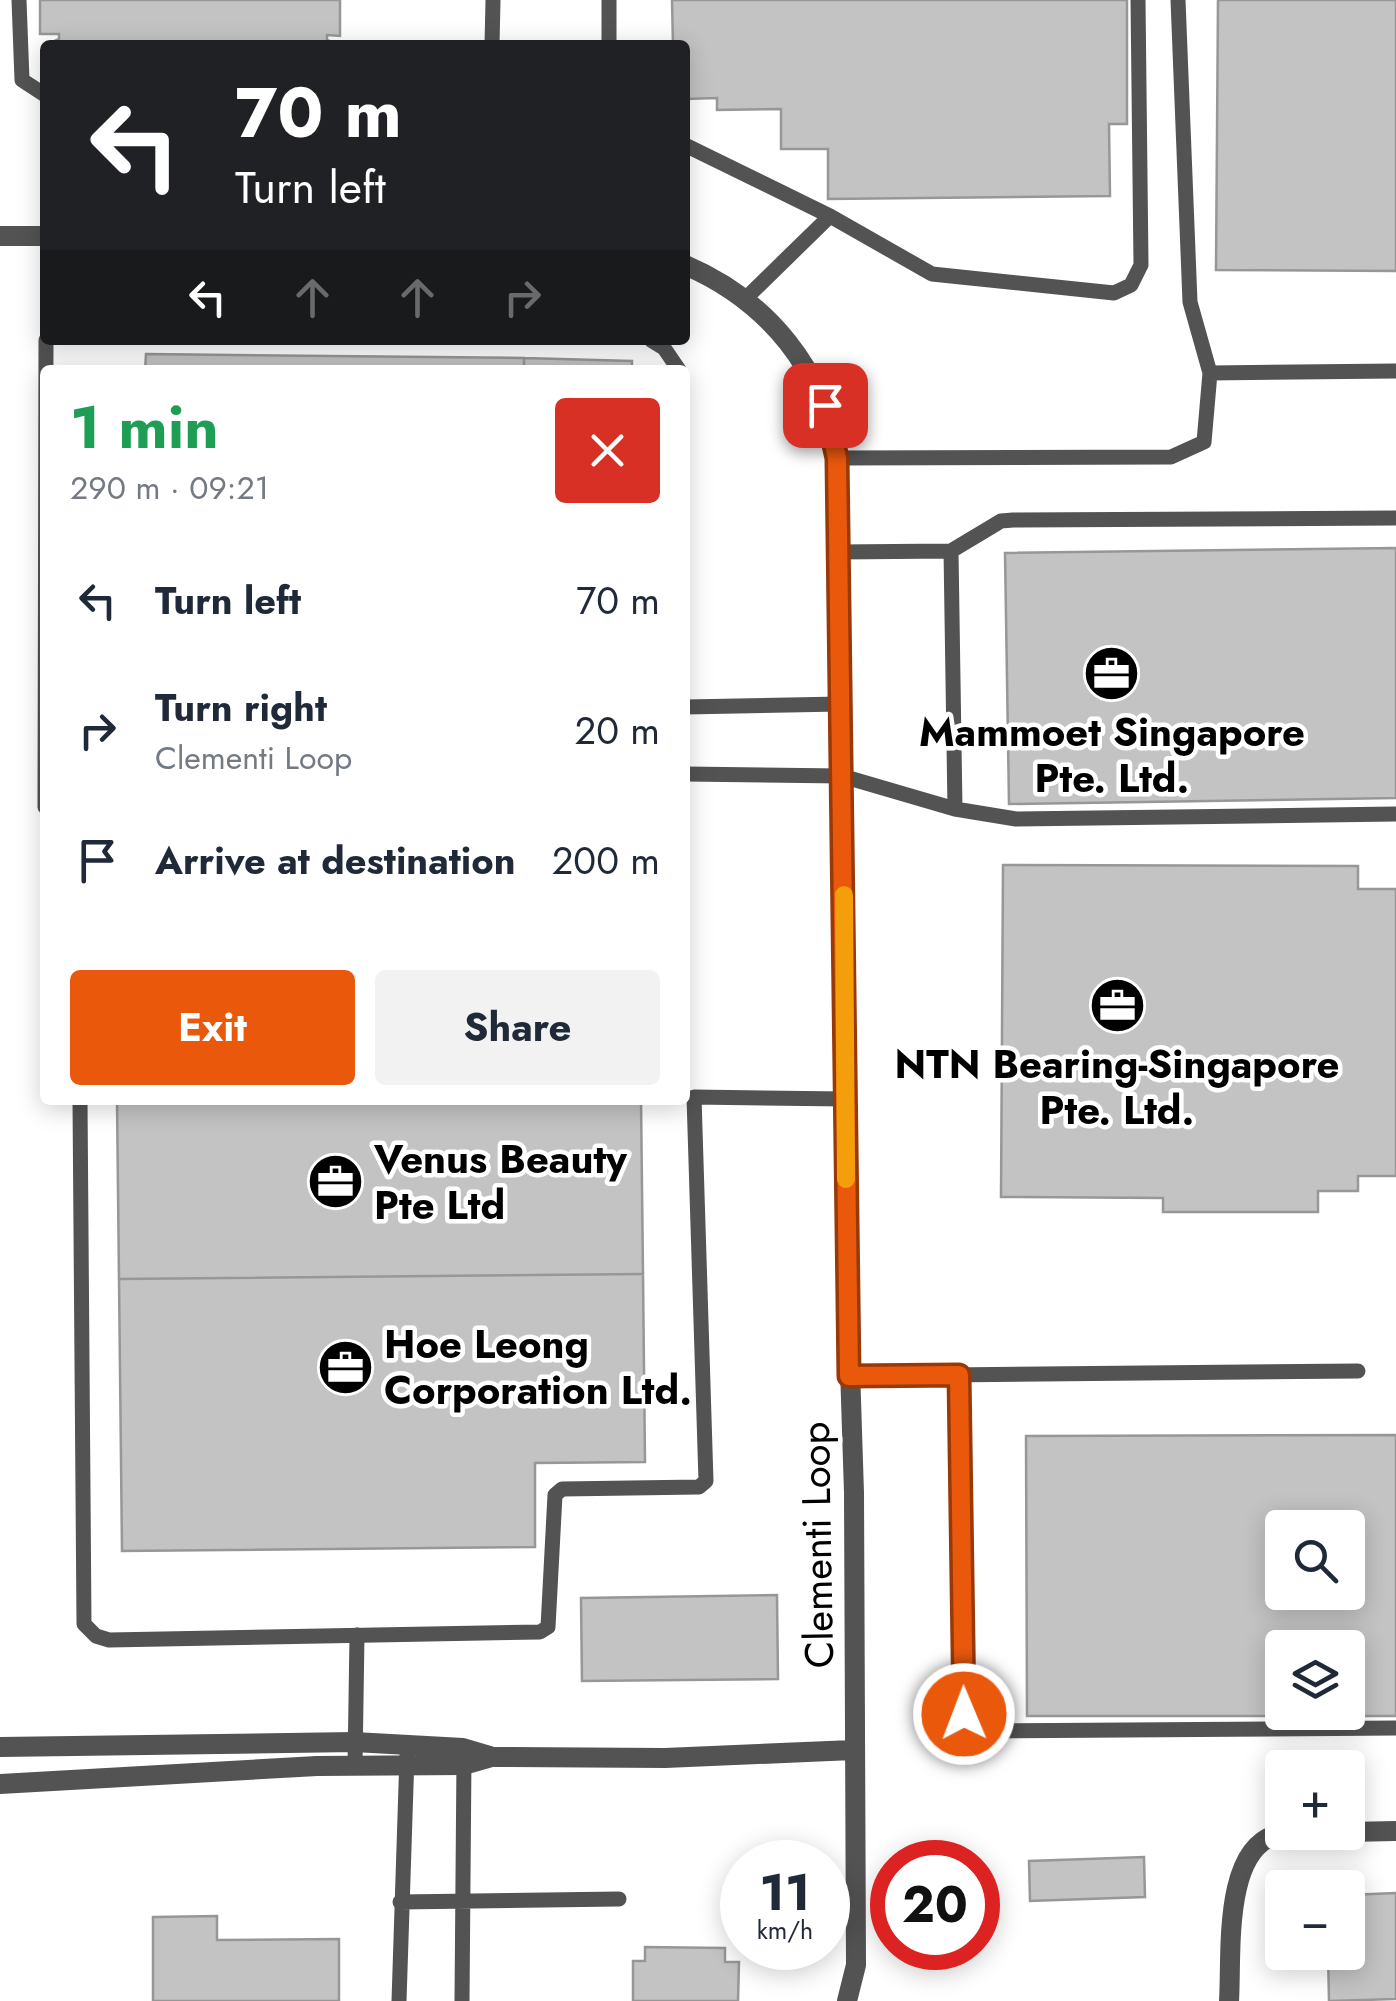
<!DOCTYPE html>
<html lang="en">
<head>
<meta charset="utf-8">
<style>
	body { margin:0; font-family:Jost,sans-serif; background:#f2f2f3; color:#1f2937; height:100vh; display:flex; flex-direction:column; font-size:38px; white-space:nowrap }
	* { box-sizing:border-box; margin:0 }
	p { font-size:32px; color:#747a83 }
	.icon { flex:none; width:55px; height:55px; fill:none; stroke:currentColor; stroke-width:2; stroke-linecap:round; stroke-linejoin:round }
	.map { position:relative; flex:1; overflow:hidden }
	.details { position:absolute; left:40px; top:365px; width:650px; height:740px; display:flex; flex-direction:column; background:#fff; border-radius:10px; box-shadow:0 5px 25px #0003 }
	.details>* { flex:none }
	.banner { position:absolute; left:40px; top:40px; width:650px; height:305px; border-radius:10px; box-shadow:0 5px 25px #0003; background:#202124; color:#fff; overflow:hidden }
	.tools { position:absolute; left:1265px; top:1510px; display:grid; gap:20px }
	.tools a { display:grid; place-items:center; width:100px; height:100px; border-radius:10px; background:#fff; box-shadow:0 5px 25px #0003; font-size:50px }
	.speed { position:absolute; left:720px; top:1840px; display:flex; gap:20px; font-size:50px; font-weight:700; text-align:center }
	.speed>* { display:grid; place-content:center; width:130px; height:130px; border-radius:50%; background:#fff; box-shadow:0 5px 25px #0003; line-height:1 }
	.speed small { font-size:25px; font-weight:400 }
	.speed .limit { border:15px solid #d22; background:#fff; color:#111 }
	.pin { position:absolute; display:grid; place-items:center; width:85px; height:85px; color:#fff; margin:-42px; border-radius:20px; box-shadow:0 5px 15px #0006 }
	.me { position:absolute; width:110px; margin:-55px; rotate:359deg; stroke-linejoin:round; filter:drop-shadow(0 0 8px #0008) }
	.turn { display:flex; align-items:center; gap:35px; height:210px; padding:0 30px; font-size:45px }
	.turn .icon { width:130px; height:130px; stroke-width:2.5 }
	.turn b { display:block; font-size:70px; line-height:85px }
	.lanes { display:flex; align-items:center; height:95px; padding:0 30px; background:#0003; justify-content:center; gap:50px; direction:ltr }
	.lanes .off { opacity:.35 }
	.round { display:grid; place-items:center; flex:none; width:105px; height:105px; border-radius:10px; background:#f2f2f3 }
	.overview { display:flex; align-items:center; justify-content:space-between; height:170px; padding:0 30px }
	h1 { font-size:60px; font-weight:700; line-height:75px; color:#1e9e55 }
	.cta { display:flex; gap:20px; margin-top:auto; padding:20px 30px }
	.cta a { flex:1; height:115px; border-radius:10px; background:#ea580c; color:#fff; font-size:40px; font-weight:700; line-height:115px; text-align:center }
	.cta a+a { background:#f2f2f3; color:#1f2937 }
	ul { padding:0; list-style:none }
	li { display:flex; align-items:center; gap:30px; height:130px; padding:0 30px }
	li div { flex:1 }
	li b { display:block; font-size:38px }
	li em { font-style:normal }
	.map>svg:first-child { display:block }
</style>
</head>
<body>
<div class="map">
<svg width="1396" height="2001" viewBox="0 0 1396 2001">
	<rect width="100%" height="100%" fill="#fff"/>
	<path fill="#c3c3c3" stroke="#979797" stroke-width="2.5" fill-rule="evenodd" d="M40,0H340V36L327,35V40L339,45H46L59,39V34H40Z
		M672,0H1127V124H1109L1110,196L828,199V149H781V109L717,110V98L685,99V45H673Z
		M1218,0H1396V271L1216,270Z
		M146,354L524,358V370H145Z
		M524,358L632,361V370H524Z
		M1396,548V798L1009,804L1005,553Z
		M1003,865L1358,866V889H1396V1176H1358V1191H1318V1212H1163V1198L1001,1197Z
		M117,1100H641L643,1274L119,1279Z
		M643,1274L645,1462L535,1463V1547L122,1551L119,1279Z
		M1396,1435V1716H1027L1026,1436ZM1282,1528H1348V1592H1282ZM1282,1648H1348V1712H1282Z
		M777,1595L778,1679L582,1681L581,1598Z
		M1144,1857L1145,1897L1030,1901L1029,1861Z
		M978,1865H983V1893H978Z
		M1396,1893V1999L1329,2001L1328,1952H1348V1895Z
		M217,1916V1940L339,1939V2001H153V1917Z
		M645,1947L725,1948V1962H739L738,2001H633V1961H645Z"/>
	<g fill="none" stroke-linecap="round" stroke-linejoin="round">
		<path stroke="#535353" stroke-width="15" d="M19,0L22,80L45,95
			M492,45L493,0
			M609,45V0
			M685,145L830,216L932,274L1114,293L1131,285L1141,265L1138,0
			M745,299L830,216
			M651,340L664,348L679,370
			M1210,373L1396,371
			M837,458L1171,457L1204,442L1210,373L1190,302L1178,0
			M951,551L955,809
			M838,552L951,551L1001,521L1013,520L1396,518
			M685,707L841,704
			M685,774L842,776L955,809L1016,819L1396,814
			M45,807L46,340
			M80,1100L84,1624L96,1636L109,1640L540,1632L548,1627L555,1495L562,1489L699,1487L706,1481L694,1097L846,1099
			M959,1375L964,1714L969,1726L979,1731L1396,1728
			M849,1376L1358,1371
			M355,1766L357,1635
			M400,1902L619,1899
			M399,2001L407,1755
			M462,2001L464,1757"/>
		<path stroke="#535353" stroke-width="20" d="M0,236H45
			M685,265C767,300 825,370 837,458L846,1244L854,1493L856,1965L847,2001
			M0,1747L354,1742L463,1748L490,1756
			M0,1784L317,1766L464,1765L492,1757L665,1758L853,1750
			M1348,1832L1396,1831
			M1229,2001C1232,1955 1222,1847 1279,1834C1296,1830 1317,1833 1334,1832"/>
	</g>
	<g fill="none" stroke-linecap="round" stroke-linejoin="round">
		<defs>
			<path id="route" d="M825,405L837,458L849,1376L959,1375L964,1714"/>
		</defs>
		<use href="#route" stroke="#983908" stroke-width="25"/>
		<use href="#route" stroke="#ea580c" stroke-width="18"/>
		<path stroke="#f59e0b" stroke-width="18" d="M844,895L846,1179"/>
	</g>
	<defs>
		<symbol id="office-disc" viewBox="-11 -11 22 22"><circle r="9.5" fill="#000" stroke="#fff"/><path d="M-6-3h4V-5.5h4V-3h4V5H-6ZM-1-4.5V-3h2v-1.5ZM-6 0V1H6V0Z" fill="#fff"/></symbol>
	</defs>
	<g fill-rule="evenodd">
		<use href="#office-disc" x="1080" y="642" width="63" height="63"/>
		<use href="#office-disc" x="1086" y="974" width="63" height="63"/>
		<use href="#office-disc" x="304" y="1150" width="63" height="63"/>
		<use href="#office-disc" x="314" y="1336" width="63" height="63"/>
	</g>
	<g text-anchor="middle" stroke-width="9" stroke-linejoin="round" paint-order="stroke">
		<g font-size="40" font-weight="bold" fill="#000" stroke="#fff">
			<text x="1112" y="746">Mammoet Singapore<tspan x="1112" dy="46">Pte. Ltd.</tspan></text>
			<text x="1117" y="1078">NTN Bearing-Singapore<tspan x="1117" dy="46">Pte. Ltd.</tspan></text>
			<text x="374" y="1173" text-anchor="start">Venus Beauty<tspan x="374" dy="46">Pte Ltd</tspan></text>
			<text x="384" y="1358" text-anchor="start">Hoe Leong<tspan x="384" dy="46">Corporation Ltd.</tspan></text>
		</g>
		<g font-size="40" fill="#000" stroke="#fff">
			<text transform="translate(817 1545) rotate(-91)" y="14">Clementi Loop</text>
		</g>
	</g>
</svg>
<div class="tools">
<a><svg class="icon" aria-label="search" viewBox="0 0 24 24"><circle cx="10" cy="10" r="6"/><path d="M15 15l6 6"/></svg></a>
<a><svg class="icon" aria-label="layers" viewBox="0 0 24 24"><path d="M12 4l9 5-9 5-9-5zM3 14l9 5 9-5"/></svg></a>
<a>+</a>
<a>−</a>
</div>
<div class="speed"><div>11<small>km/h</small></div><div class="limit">20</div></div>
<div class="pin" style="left:825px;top:405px;background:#d93025"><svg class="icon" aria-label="arrive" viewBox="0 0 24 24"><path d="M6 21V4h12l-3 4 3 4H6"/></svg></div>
<svg class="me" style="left:964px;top:1714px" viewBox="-20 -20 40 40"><circle r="17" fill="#ea580c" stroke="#fff" stroke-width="3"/><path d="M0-11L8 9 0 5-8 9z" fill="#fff"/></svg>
<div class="banner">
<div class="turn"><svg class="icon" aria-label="left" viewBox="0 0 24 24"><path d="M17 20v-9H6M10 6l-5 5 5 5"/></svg><div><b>70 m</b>Turn left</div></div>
<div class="lanes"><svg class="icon" aria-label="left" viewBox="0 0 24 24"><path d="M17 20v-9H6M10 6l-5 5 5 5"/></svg><svg class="icon off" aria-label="ahead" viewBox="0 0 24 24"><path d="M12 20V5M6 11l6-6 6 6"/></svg><svg class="icon off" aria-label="ahead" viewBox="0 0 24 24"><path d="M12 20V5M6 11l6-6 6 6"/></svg><svg class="icon off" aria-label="right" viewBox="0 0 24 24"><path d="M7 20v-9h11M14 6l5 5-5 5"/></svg></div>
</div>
<section class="details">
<div class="overview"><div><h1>1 min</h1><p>290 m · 09:21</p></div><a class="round" style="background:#d93025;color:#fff"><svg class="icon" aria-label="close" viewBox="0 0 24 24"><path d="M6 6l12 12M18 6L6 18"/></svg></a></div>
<ul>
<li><svg class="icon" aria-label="left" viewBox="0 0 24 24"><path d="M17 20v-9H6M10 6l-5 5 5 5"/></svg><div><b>Turn left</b></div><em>70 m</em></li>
<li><svg class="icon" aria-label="right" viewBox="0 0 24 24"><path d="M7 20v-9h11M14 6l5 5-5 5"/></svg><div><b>Turn right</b><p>Clementi Loop</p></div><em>20 m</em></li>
<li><svg class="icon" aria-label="arrive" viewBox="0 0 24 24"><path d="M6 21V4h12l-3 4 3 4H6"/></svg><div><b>Arrive at destination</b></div><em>200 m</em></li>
</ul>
<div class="cta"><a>Exit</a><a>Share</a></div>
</section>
</div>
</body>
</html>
